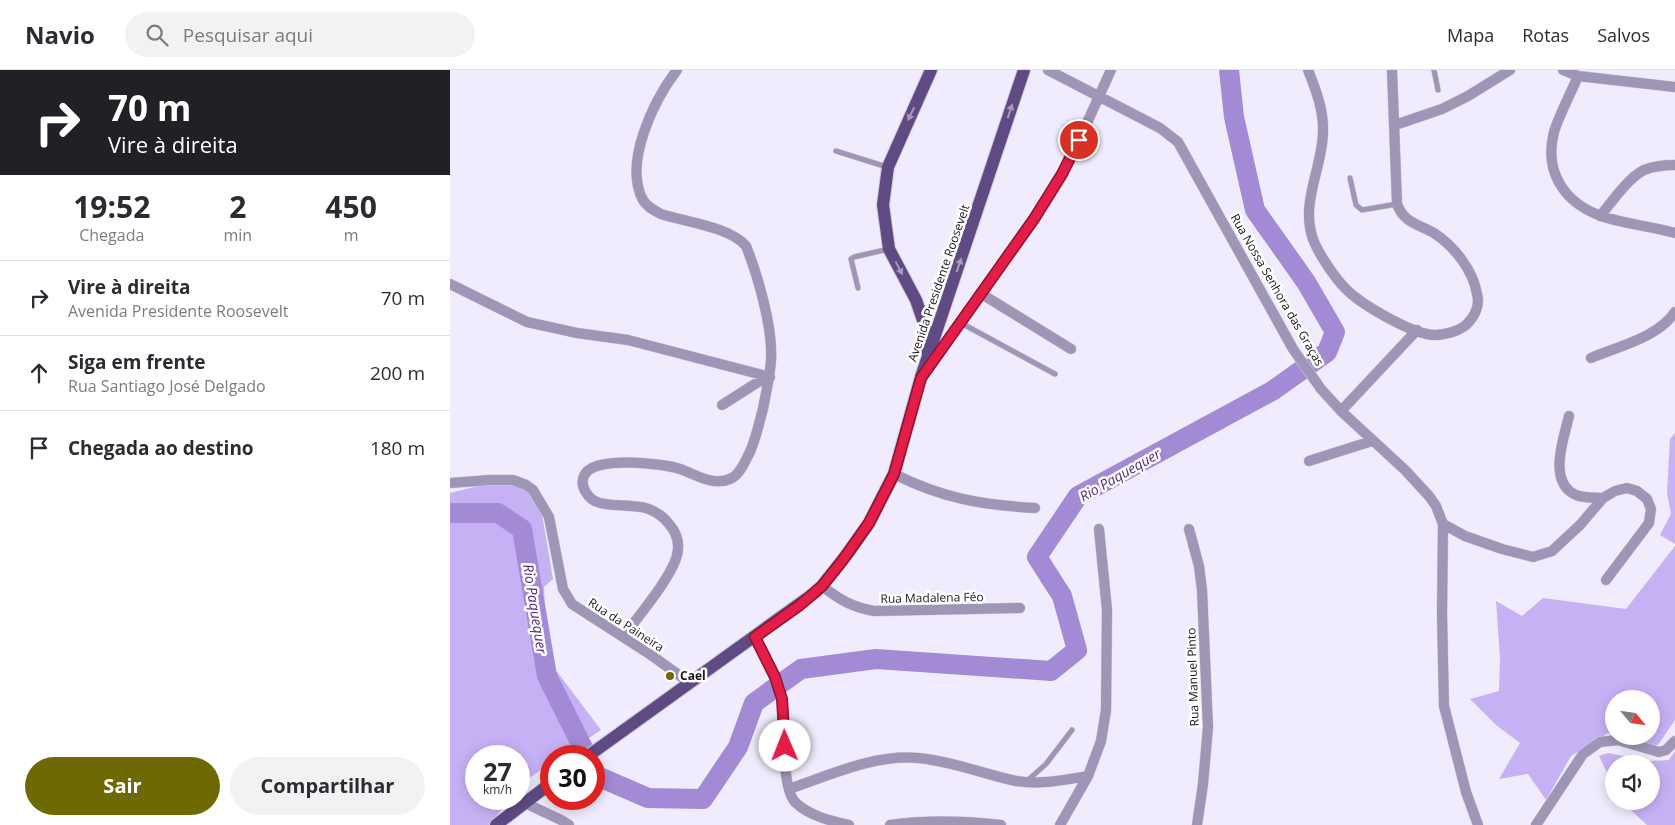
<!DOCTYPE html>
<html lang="pt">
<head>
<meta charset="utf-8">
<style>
	body { margin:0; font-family:"Open Sans",sans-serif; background:#f2f2f3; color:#2b2b33; height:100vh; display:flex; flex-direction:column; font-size:19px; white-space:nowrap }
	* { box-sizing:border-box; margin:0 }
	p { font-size:16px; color:#7c7c81 }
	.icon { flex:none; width:28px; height:28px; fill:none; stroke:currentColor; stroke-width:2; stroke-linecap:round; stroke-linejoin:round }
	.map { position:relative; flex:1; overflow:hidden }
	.details { display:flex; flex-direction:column; background:#fff; width:450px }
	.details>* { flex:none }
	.banner { background:#202124; color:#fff; overflow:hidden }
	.needle { width:32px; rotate:119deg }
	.fabs { position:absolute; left:1155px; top:620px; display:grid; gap:10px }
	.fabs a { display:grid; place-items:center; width:55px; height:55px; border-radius:50%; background:#fff; box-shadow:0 2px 12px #0003; font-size:25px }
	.speed { position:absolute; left:15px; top:675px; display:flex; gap:10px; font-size:25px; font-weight:700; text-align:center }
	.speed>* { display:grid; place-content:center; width:65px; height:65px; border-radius:50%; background:#fff; box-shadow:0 2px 12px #0003; line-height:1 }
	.speed small { font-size:12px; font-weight:400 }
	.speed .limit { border:8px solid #d22; background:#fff; color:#111 }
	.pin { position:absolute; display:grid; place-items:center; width:42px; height:42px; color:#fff; margin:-21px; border:2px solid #fff; border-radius:50%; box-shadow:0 1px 5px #0007 }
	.me { position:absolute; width:55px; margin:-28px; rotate:359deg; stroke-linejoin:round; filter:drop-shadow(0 0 4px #0008) }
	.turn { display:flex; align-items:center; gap:18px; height:105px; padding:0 25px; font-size:22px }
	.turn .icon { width:65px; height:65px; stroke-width:2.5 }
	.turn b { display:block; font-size:35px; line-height:42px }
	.eta { display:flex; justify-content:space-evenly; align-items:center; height:85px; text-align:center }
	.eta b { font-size:30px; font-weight:700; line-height:35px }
	.action { display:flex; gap:10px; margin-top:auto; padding:10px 25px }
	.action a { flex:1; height:58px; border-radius:30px; background:#6e6902; color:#fff; font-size:20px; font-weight:700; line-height:58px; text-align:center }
	.action a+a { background:#f2f2f3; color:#2b2b33 }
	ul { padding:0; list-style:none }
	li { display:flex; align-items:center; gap:15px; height:75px; padding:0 25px; border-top:1px solid #e1e1e2 }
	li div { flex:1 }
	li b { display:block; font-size:19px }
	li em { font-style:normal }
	header { display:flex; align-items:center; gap:30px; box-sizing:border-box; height:70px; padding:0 25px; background:#fff; border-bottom:1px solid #e1e1e2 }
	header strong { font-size:24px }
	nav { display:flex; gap:28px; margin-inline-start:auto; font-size:18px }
	.search { width:350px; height:45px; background:#f2f2f3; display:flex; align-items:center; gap:12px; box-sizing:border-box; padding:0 18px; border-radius:28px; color:#7c7c81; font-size:19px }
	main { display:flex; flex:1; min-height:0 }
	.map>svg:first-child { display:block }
</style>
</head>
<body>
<header>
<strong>Navio</strong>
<div class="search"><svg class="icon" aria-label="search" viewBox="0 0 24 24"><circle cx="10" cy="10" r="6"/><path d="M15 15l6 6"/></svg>Pesquisar aqui</div>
<nav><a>Mapa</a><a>Rotas</a><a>Salvos</a></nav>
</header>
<main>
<section class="details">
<div class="banner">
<div class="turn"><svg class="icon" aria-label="right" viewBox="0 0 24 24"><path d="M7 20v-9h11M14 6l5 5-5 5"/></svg><div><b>70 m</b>Vire à direita</div></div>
</div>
<div class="eta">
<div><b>19:52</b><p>Chegada</p></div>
<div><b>2</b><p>min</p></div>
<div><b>450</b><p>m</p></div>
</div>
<ul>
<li><svg class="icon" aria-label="right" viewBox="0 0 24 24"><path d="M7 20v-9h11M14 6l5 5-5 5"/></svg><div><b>Vire à direita</b><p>Avenida Presidente Roosevelt</p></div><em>70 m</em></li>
<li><svg class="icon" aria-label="ahead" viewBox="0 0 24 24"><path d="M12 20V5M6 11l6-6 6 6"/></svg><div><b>Siga em frente</b><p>Rua Santiago José Delgado</p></div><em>200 m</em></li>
<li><svg class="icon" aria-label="arrive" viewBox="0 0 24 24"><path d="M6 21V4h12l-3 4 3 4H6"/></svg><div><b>Chegada ao destino</b></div><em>180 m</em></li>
</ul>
<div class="action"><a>Sair</a><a>Compartilhar</a></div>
</section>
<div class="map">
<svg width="1225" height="755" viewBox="0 0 1225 755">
	<rect width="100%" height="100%" fill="#f1ecfd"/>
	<path fill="#c7b1f5" d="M1225,363V474L1210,465L1221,444L1217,423L1220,369Z
		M69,406L89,426L103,509L94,517L97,580L105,599L151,660L112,686H101V693L69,715V686H26V729H59L40,755H0V423Z
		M1225,476V650L1208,675L1197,676L1167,666H1201V629H1164V665L1158,663L1121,686L1096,730L1078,704L1049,709L1070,673L1046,655L1020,629L1049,621L1050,588L1046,531L1072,546L1093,528L1176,539Z
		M1225,681V755H1197L1171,731H1201V694H1164V717L1149,686L1158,683L1199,691L1219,690Z"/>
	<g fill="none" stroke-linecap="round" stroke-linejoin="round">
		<path stroke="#a38ad5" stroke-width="20" d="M0,443H48L72,459L97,606L137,686
			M144,700L147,706L198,728L253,729L288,677L304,633L351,599L426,589L601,601L627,580L612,526L587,487L628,426L822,321L877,282L885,262L856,212L805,140L784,47L779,0"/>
		<defs>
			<path id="service" d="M984,0L988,20
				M386,81L437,97
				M900,108L906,135L912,140L947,134
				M408,218L401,189L404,187L439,179
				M511,253L605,304
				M578,710L596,694L622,660"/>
			<path id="minor" d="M598,0L710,58L728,72L843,279L871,319L891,341L955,400L979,426L986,436L993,454L992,544L994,636L1016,722L1028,755
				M858,0C866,20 874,41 873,63C872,100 848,137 865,174C871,187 885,208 895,218C910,234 963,265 985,265C994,265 1010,261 1017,254C1025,246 1030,235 1027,224C1023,200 1004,176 984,163C968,154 954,153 947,134L942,0
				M1113,0L1128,6L1225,17
				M1128,6C1121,23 1109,45 1104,62C1094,101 1113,132 1151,146C1174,154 1201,156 1225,163
				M945,55L992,39L1018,26L1060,0
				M1150,146C1162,132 1178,108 1194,100C1204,96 1214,95 1225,95
				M0,214L77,252L127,263L178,270L320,307
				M530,223L621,279
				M1141,288C1169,276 1207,268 1225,242
				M475,303L599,126L621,88L661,0
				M272,335L316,307
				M891,341L967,260
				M1119,346C1114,368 1097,412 1126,425C1134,428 1144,428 1153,428
				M859,391L922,371
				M444,404C492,428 531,435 585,438
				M0,413L40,410H63L76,415L83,420L99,447L113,519L122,534L201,585L240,613
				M993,454L1015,466L1052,479L1083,487L1102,481L1130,455L1153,428L1165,421L1177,418L1187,421L1197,429L1201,439L1199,453L1156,510
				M739,459L749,496L752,520L758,657L753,714L747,755
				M372,516C390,530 402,537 424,541L570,538
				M173,567C187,548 222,507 227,485C230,473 227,463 219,454C199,429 176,439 150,433C138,430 128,415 135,404C145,386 213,393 230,399C247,405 262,416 280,409C290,405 295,391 300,382C306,368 309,353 313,339C316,322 320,307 321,290C323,258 308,206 296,176C280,157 236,152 211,144C204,140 197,137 193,130C173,93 204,30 227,0
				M305,567C315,588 328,608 332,631C336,654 330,718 346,733C360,746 381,751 399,755
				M339,719C380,705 424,684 468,688C502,691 533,704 566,711C589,715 615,710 638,706
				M75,733L111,750L119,755
				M440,755C476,750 515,751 551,755
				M610,755L638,706L651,671L656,640L657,540L649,459
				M1086,755L1133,684L1150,672L1168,670L1209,682L1216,680L1225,671"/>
			<path id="primary" d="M476,280V259L466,230L439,179L433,135L438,97L481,0
				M138,686L363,524L372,516L398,483L419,453L444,404L471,307L574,0
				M46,755L101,713"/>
		</defs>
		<use href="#service" stroke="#cecad9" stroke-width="6"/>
		<use href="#minor" stroke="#cecad9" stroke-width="11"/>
		<use href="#primary" stroke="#cecad9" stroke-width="14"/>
		<use href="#service" stroke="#9f95b7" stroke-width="5"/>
		<use href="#minor" stroke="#9f95b7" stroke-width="10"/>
		<use href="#primary" stroke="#5f4a84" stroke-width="12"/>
	</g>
	<defs><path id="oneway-solid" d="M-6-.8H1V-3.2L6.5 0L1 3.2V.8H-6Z" transform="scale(1.25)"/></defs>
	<g fill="#a79bbb">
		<use href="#oneway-solid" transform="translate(560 41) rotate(-72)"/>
		<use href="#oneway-solid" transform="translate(461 44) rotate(115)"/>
		<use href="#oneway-solid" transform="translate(509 195) rotate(-71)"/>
		<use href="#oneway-solid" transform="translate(449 198) rotate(62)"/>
	</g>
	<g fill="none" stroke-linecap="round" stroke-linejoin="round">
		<defs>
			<path id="route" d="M335,676L332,629L325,607L305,567L350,535L372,516L392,491L419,453L444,404L471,308L584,149L612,104L629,70"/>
		</defs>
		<use href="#route" stroke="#92132f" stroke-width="12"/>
		<use href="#route" stroke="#e11d48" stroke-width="9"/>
	</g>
	<circle fill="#6e6902" stroke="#fff" stroke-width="2" cx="220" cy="606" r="5"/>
	<g text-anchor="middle" stroke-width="5" stroke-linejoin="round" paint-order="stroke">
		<g font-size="12" fill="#18151e" stroke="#fff">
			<text transform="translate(489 213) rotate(-71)" y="4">Avenida Presidente Roosevelt</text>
			<text transform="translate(827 220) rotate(60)" y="4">Rua Nossa Senhora das Graças</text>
			<text transform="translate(482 528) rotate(-1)" y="4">Rua Madalena Féo</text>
			<text transform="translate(176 555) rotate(33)" y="4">Rua da Paineira</text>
			<text transform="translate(743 607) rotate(-92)" y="4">Rua Manuel Pinto</text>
		</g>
		<g font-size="12" font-weight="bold" fill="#18151e" stroke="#fff" text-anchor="start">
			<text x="230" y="610">Cael</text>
		</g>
		<g font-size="14" font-style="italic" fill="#4f2a82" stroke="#fff">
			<text transform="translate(670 405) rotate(-30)" y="5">Rio Paquequer</text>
			<text transform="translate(85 539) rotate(81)" y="5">Rio Paquequer</text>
		</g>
	</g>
</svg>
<div class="fabs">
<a><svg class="needle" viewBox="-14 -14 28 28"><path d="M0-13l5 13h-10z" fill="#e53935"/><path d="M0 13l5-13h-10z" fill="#7c7c81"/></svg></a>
<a><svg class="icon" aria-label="sound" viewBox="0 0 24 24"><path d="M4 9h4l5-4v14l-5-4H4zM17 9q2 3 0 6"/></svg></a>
</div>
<div class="speed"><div>27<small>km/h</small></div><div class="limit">30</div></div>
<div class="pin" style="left:629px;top:70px;background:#d93025"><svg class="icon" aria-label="arrive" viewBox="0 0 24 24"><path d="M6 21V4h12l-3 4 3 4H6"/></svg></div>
<svg class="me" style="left:335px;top:676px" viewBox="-20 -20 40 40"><circle r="19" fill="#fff"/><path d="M0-13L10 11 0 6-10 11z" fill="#e11d48"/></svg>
</div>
</main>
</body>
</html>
